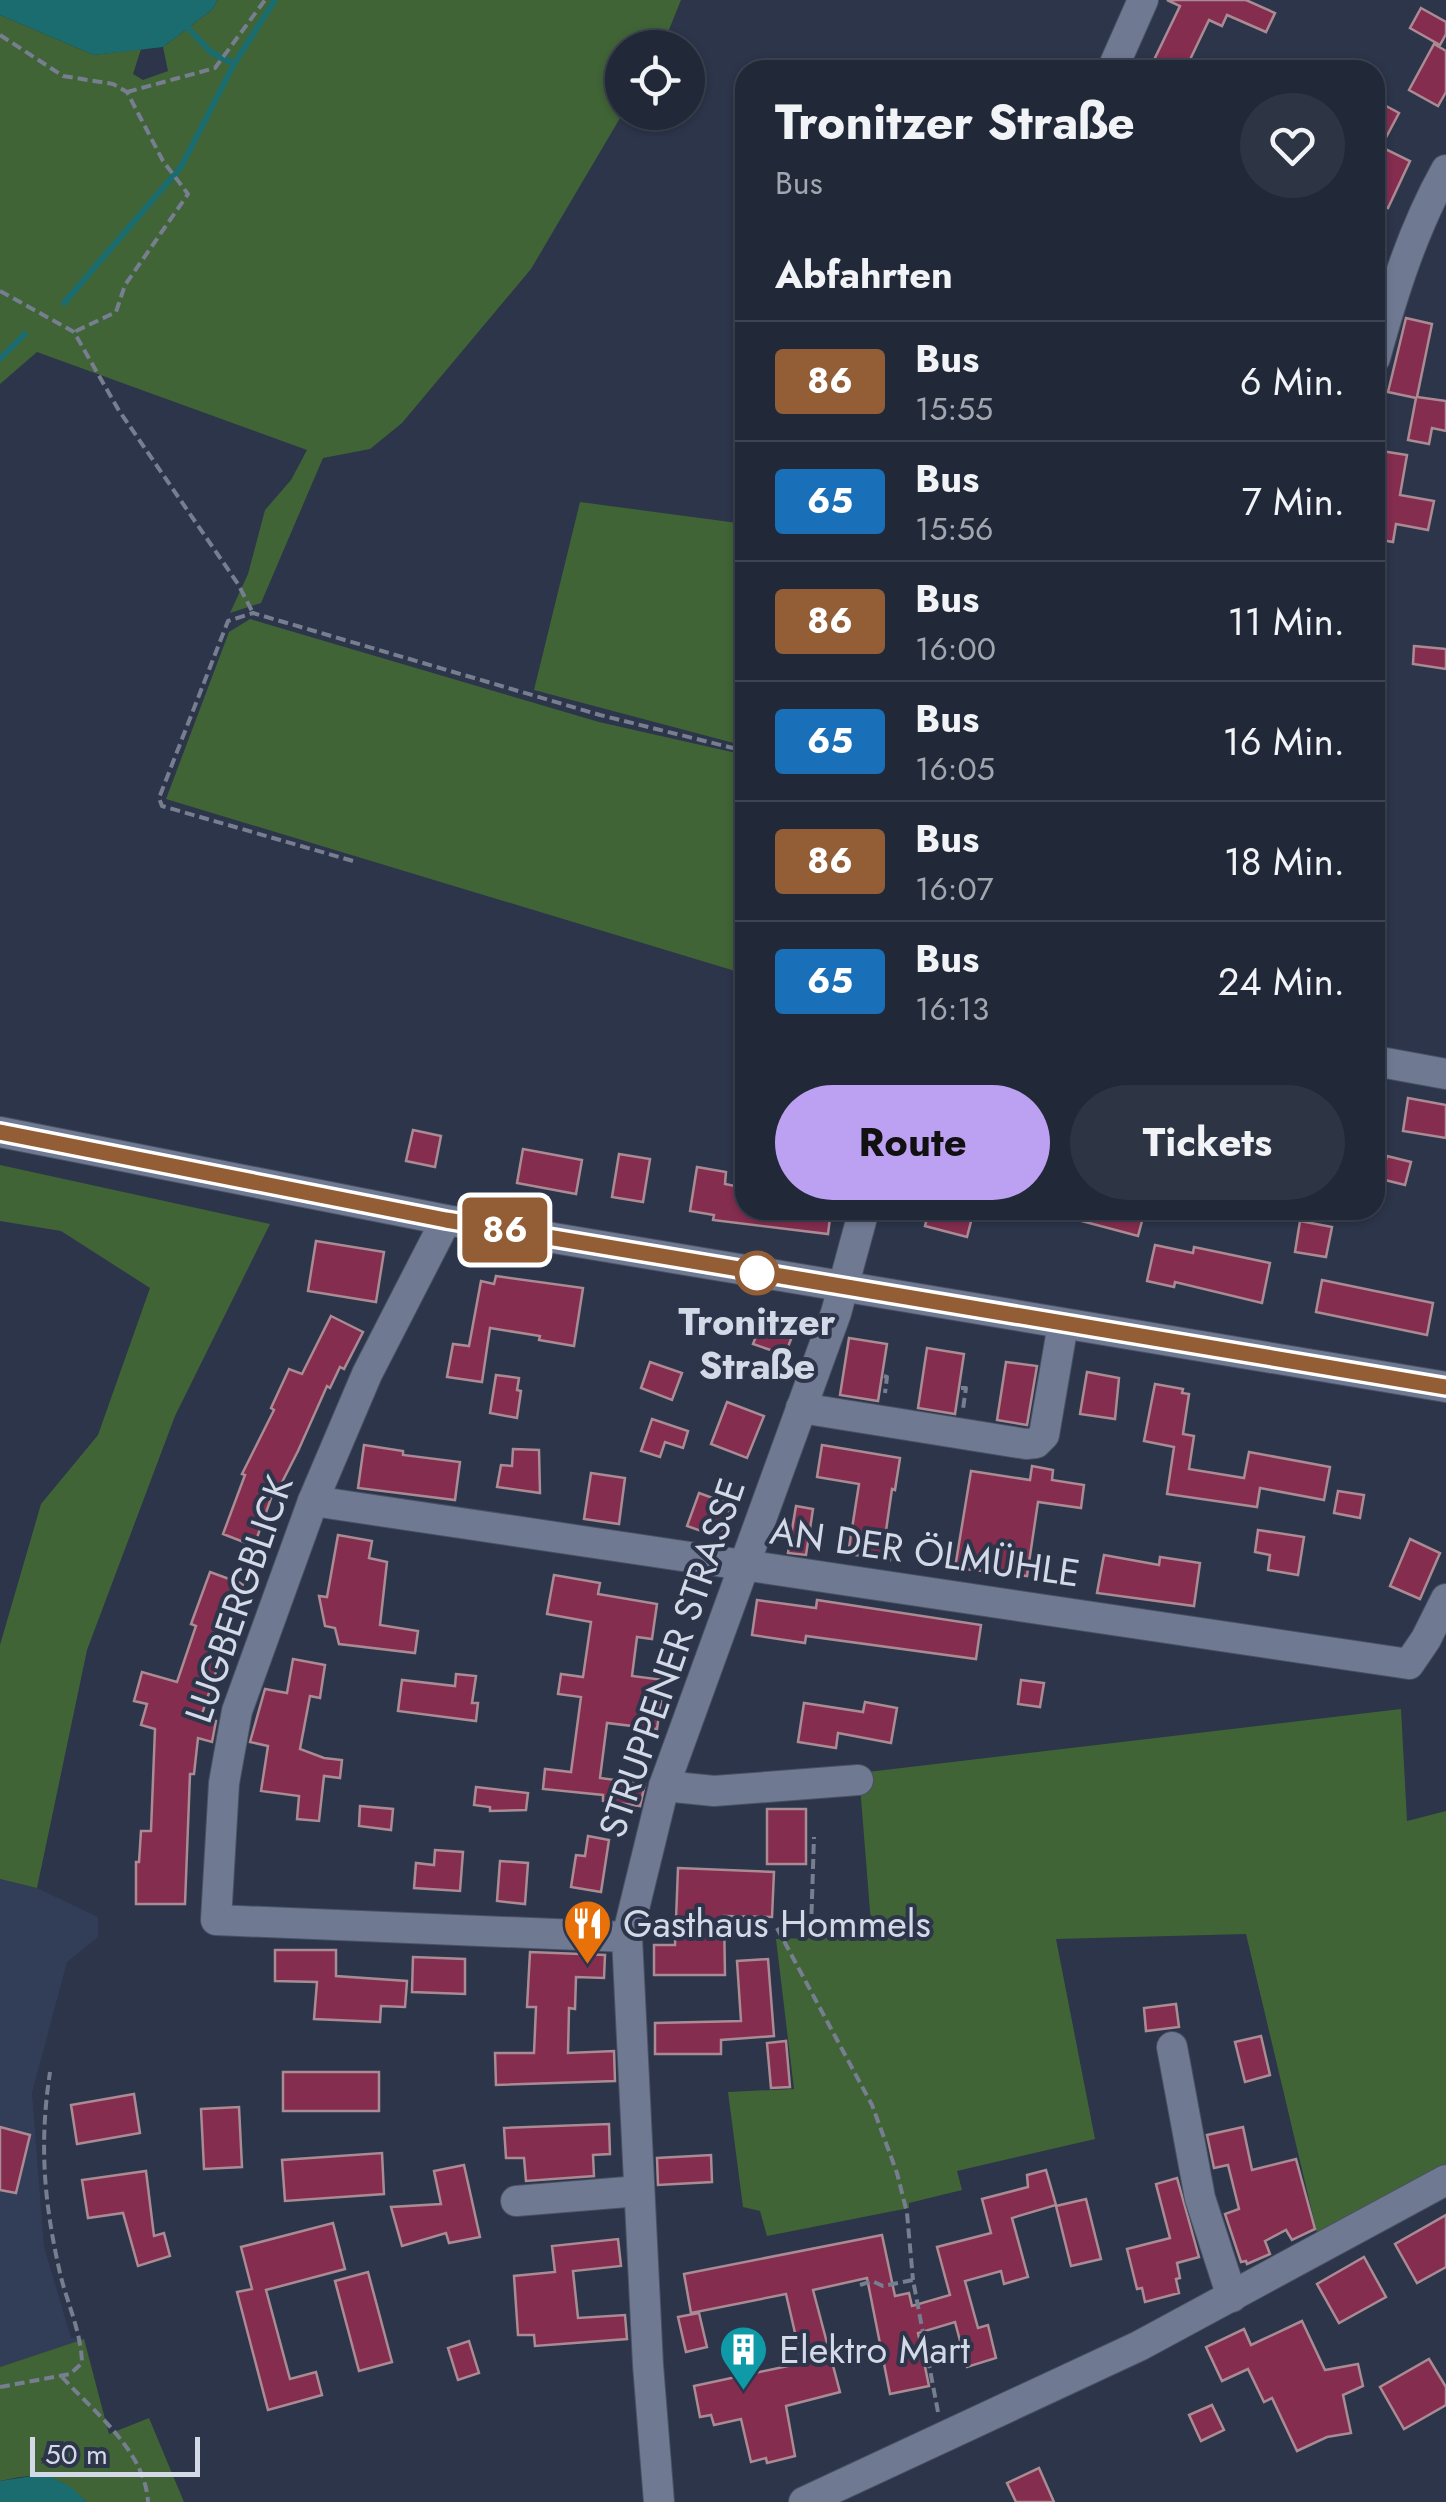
<!DOCTYPE html>
<html lang="de">
<meta charset="utf-8">
<style>
body{margin:0;font-family:Jost,sans-serif;background:#2d3443;color:#f1f3f6;height:100vh;display:flex;flex-direction:column;font-size:38px;white-space:nowrap}
*{box-sizing:border-box;margin:0}
p{font-size:32px;color:#a2a6ae}
.icon{flex:none;width:55px;height:55px;fill:none;stroke:currentColor;stroke-width:2;stroke-linecap:round;stroke-linejoin:round}
.map{position:relative;flex:1;overflow:hidden}
.drawer{position:absolute;left:735px;top:60px;width:650px;height:1160px;display:flex;flex-direction:column;background:#212838;border-radius:30px;box-shadow:0 2px 8px #0004,0 0 0 2px #3e4453}
.drawer>*{flex:none}
.badge{padding:0 20px;border-radius:8px;font-size:35px;line-height:65px}
.tools{position:absolute;left:605px;top:30px;display:grid;gap:20px}
.tools a{display:grid;place-items:center;width:100px;height:100px;border-radius:50%;background:#212838;box-shadow:0 2px 8px #0004,0 0 0 2px #3e4453;font-size:50px}
.scale{position:absolute;left:30px;bottom:25px;width:170px;box-sizing:border-box;padding-left:10px;border:5px solid #d4d9e7;border-top:0;font-size:28px;line-height:35px;white-space:nowrap;color:#d4d9e7;-webkit-text-stroke:8px #2c354a;paint-order:stroke}
.map>.badge{position:absolute;translate:-50% -50%;box-shadow:0 0 0 5px #fff}
h2{padding:0 40px;font-size:38px;line-height:90px}
.round{display:grid;place-items:center;flex:none;width:105px;height:105px;border-radius:52px;background:#2d3443}
.overview{display:flex;align-items:center;justify-content:space-between;height:170px;padding:0 40px}
h1{font-size:48px;font-weight:700;line-height:75px}
.primary-button{display:flex;gap:20px;margin-top:auto;padding:20px 40px}
.primary-button a{flex:1;height:115px;border-radius:60px;background:#bca0f2;color:#111;font-size:40px;font-weight:700;line-height:115px;text-align:center}
.primary-button a+a{background:#2d3443;color:#f1f3f6}
ul{padding:0;list-style:none}
li{display:flex;align-items:center;gap:30px;height:120px;padding:0 40px;border-top:2px solid #3e4453}
li div{flex:1}
li b{display:block;font-size:38px}
li em{font-style:normal}
li .badge{min-width:110px;font-weight:700;text-align:center}
.map>svg:first-child{display:block}
</style>
<div class="map">
<svg width="1446" height="2502" viewBox="0 0 1446 2502">
<rect width="100%" height="100%" fill="#2c354a"/>
<path fill="#323d58" d="M 0,1879 L 37,1888 L 98,1917 L 98,1937 L 67,1962 L 32,2093 L 44,2247 L 71,2338 L 84,2339 L 0,2367 Z"/>
<g fill="#406436">
<path d="M 217,0 L 681,0 L 662,47 L 622,48 L 623,113 L 531,269 L 402,423 L 370,449 L 323,458 L 261,603 L 230,613 L 248,574 L 265,510 L 291,480 L 307,450 L 37,352 L 0,384 L 0,15 L 94,55 L 141,49 L 133,74 L 143,80 L 168,71 L 163,47 L 213,9 Z"/>
<path d="M 580,502 L 745,524 L 745,746 L 534,690 Z"/>
<path d="M 250,619 L 599,722 L 745,755 L 745,974 L 166,799 L 229,632 Z"/>
<path d="M 0,1165 L 270,1224 L 175,1416 L 87,1650 L 37,1888 L 0,1879 L 0,1645 L 41,1504 L 98,1435 L 150,1288 L 61,1231 L 0,1221 Z"/>
<path d="M 1401,1709 L 1407,1821 L 1446,1811 L 1446,2165 L 1318,2237 L 1246,1934 L 1056,1939 L 1095,2139 L 957,2171 L 962,2190 L 909,2203 L 909,2208 L 767,2236 L 760,2211 L 743,2207 L 728,2092 L 794,2089 L 776,1939 L 872,1936 L 859,1773 Z"/>
<path d="M 84,2339 L 109,2434 L 149,2418 L 184,2502 L 87,2502 C 56,2473 41,2472 0,2481 L 0,2367 Z"/>
</g>
<g fill="#1b6c6f">
<path d="M 0,0 L 217,0 L 213,9 L 163,47 L 94,55 L 0,15 Z"/>
<path d="M 46,2474 L 72,2488 L 87,2502 L 0,2502 L 0,2481 Z"/>
</g>
<g fill="none" stroke-linecap="round" stroke-linejoin="round">
<g stroke="#1b6c6f" stroke-width="6">
<path d="M 188,28 L 211,52 L 234,64"/>
<path d="M 64,303 L 181,167 L 234,64 L 275,0"/>
<path d="M 0,359 L 25,334"/>
</g>
</g>
<g fill="#842d4f" stroke="#aa8b93" stroke-width="2.5">
<path d="M 1167,0 L 1246,0 L 1275,13 L 1266,32 L 1227,15 L 1222,26 L 1209,20 L 1185,70 L 1176,70 L 1154,60 L 1180,6 Z"/>
<path d="M 1421,8 L 1446,22 L 1446,34 L 1440,45 L 1410,28 Z"/>
<path d="M 1434,44 L 1446,51 L 1446,92 L 1438,106 L 1409,90 Z"/>
<path d="M 1375,100 L 1399,113 L 1381,147 L 1410,161 L 1388,208 L 1375,202 Z"/>
<path d="M 1406,318 L 1432,324 L 1417,397 L 1446,401 L 1446,431 L 1432,428 L 1429,444 L 1408,440 L 1416,398 L 1388,392 Z"/>
<path d="M 1375,450 L 1407,455 L 1400,495 L 1434,501 L 1428,530 L 1396,524 L 1393,542 L 1375,539 Z"/>
<path d="M 1414,646 L 1446,649 L 1446,669 L 1413,664 Z"/>
<path d="M 1408,1098 L 1446,1105 L 1446,1138 L 1403,1131 Z"/>
<path d="M 413,1130 L 441,1136 L 435,1167 L 406,1161 Z"/>
<path d="M 523,1149 L 582,1160 L 576,1194 L 517,1183 Z"/>
<path d="M 619,1154 L 650,1159 L 643,1202 L 612,1197 Z"/>
<path d="M 1387,1156 L 1411,1162 L 1405,1185 L 1381,1179 Z"/>
<path d="M 697,1167 L 726,1172 L 725,1184 L 745,1188 L 745,1210 L 831,1210 L 828,1234 L 713,1220 L 714,1215 L 690,1211 Z"/>
<path d="M 929,1210 L 974,1210 L 967,1237 L 925,1226 Z"/>
<path d="M 1064,1210 L 1145,1210 L 1138,1236 L 1063,1216 Z"/>
<path d="M 1300,1221 L 1332,1227 L 1326,1257 L 1295,1252 Z"/>
<path d="M 316,1241 L 384,1252 L 376,1302 L 308,1291 Z"/>
<path d="M 1155,1245 L 1193,1253 L 1194,1247 L 1270,1263 L 1262,1303 L 1175,1282 L 1174,1287 L 1147,1281 Z"/>
<path d="M 496,1276 L 583,1288 L 574,1346 L 539,1340 L 540,1336 L 490,1328 L 482,1382 L 447,1377 L 453,1344 L 469,1346 L 481,1281 L 494,1284 Z"/>
<path d="M 1322,1280 L 1433,1303 L 1427,1335 L 1316,1312 Z"/>
<path d="M 765,1314 L 796,1326 L 785,1355 L 753,1344 Z"/>
<path d="M 331,1316 L 363,1332 L 344,1369 L 340,1367 L 330,1388 L 327,1386 L 298,1451 L 277,1492 L 274,1490 L 254,1546 L 223,1534 L 245,1475 L 242,1474 L 274,1410 L 271,1408 L 289,1369 L 302,1374 Z"/>
<path d="M 849,1338 L 887,1344 L 878,1401 L 840,1395 Z"/>
<path d="M 927,1348 L 964,1354 L 955,1414 L 918,1408 Z"/>
<path d="M 650,1362 L 682,1373 L 672,1400 L 641,1388 Z"/>
<path d="M 1006,1362 L 1037,1366 L 1027,1425 L 997,1420 Z"/>
<path d="M 1087,1372 L 1119,1378 L 1115,1419 L 1080,1414 Z"/>
<path d="M 496,1375 L 519,1378 L 517,1390 L 521,1391 L 517,1418 L 490,1413 Z"/>
<path d="M 1155,1384 L 1183,1389 L 1182,1393 L 1189,1394 L 1183,1434 L 1194,1436 L 1189,1469 L 1244,1478 L 1249,1452 L 1330,1467 L 1324,1500 L 1260,1488 L 1257,1507 L 1167,1494 L 1174,1447 L 1144,1441 Z"/>
<path d="M 727,1402 L 764,1416 L 747,1458 L 711,1444 Z"/>
<path d="M 652,1419 L 688,1431 L 683,1448 L 665,1442 L 660,1457 L 641,1451 Z"/>
<path d="M 364,1445 L 403,1451 L 403,1455 L 460,1462 L 455,1500 L 358,1488 Z"/>
<path d="M 822,1445 L 900,1458 L 895,1490 L 892,1489 L 886,1531 L 895,1532 L 890,1560 L 848,1554 L 859,1484 L 817,1477 Z"/>
<path d="M 513,1449 L 539,1450 L 540,1493 L 497,1487 L 501,1465 L 512,1466 Z"/>
<path d="M 1032,1466 L 1053,1470 L 1052,1480 L 1084,1485 L 1081,1508 L 1038,1502 L 1027,1576 L 955,1568 L 971,1471 L 1030,1480 Z"/>
<path d="M 591,1473 L 625,1478 L 619,1524 L 584,1519 Z"/>
<path d="M 1338,1491 L 1364,1495 L 1360,1518 L 1334,1513 Z"/>
<path d="M 699,1493 L 732,1505 L 721,1538 L 687,1526 Z"/>
<path d="M 796,1506 L 813,1509 L 806,1555 L 788,1553 Z"/>
<path d="M 1258,1530 L 1304,1537 L 1298,1575 L 1268,1570 L 1270,1555 L 1255,1552 Z"/>
<path d="M 338,1535 L 372,1541 L 369,1558 L 387,1562 L 380,1625 L 418,1631 L 415,1653 L 339,1644 L 335,1628 L 325,1626 L 319,1596 L 327,1597 Z"/>
<path d="M 1410,1539 L 1440,1553 L 1420,1599 L 1390,1586 Z"/>
<path d="M 1104,1555 L 1159,1565 L 1160,1557 L 1200,1563 L 1194,1606 L 1097,1593 Z"/>
<path d="M 210,1572 L 243,1584 L 217,1656 L 221,1657 L 201,1717 L 216,1721 L 212,1742 L 198,1738 L 194,1774 L 190,1774 L 185,1904 L 136,1904 L 136,1862 L 139,1862 L 141,1831 L 151,1831 L 155,1729 L 141,1725 L 147,1704 L 134,1701 L 142,1672 L 177,1682 L 196,1626 L 191,1624 Z"/>
<path d="M 554,1575 L 600,1583 L 598,1594 L 657,1604 L 652,1639 L 637,1637 L 632,1676 L 664,1680 L 657,1729 L 607,1723 L 600,1778 L 645,1784 L 640,1806 L 603,1801 L 603,1795 L 543,1789 L 545,1769 L 571,1772 L 581,1697 L 558,1694 L 561,1674 L 583,1677 L 591,1622 L 547,1614 Z"/>
<path d="M 757,1600 L 816,1608 L 817,1600 L 981,1625 L 976,1659 L 806,1636 L 805,1643 L 752,1635 Z"/>
<path d="M 293,1659 L 325,1665 L 320,1698 L 310,1696 L 300,1749 L 324,1758 L 342,1760 L 340,1778 L 324,1776 L 319,1821 L 297,1819 L 299,1796 L 261,1791 L 268,1746 L 250,1742 L 265,1689 L 287,1693 Z"/>
<path d="M 456,1674 L 476,1676 L 472,1703 L 478,1703 L 476,1721 L 398,1711 L 402,1680 L 455,1686 Z"/>
<path d="M 1021,1680 L 1044,1683 L 1040,1707 L 1018,1704 Z"/>
<path d="M 865,1702 L 897,1708 L 891,1743 L 838,1733 L 836,1748 L 798,1742 L 804,1703 L 863,1712 Z"/>
<path d="M 476,1787 L 528,1793 L 526,1810 L 490,1811 L 490,1807 L 474,1805 Z"/>
<path d="M 360,1806 L 393,1809 L 391,1830 L 359,1826 Z"/>
<rect x="767" y="1809" width="39" height="55"/>
<path d="M 588,1836 L 609,1840 L 601,1892 L 571,1887 L 576,1855 L 585,1856 Z"/>
<path d="M 435,1850 L 463,1852 L 460,1891 L 414,1888 L 416,1863 L 434,1865 Z"/>
<path d="M 500,1861 L 528,1863 L 525,1904 L 497,1901 Z"/>
<path d="M 678,1868 L 774,1872 L 772,1917 L 724,1916 L 725,1975 L 654,1975 L 654,1945 L 675,1945 Z"/>
<path d="M 275,1950 L 336,1950 L 336,1976 L 407,1981 L 405,2007 L 381,2006 L 380,2022 L 314,2019 L 317,1982 L 275,1981 Z"/>
<path d="M 530,1952 L 605,1955 L 604,1978 L 576,1977 L 575,2009 L 569,2008 L 568,2053 L 614,2051 L 615,2081 L 496,2085 L 495,2053 L 534,2053 L 536,2007 L 527,2007 Z"/>
<path d="M 413,1957 L 465,1959 L 465,1994 L 412,1992 Z"/>
<path d="M 768,1959 L 774,2036 L 721,2040 L 721,2054 L 655,2054 L 655,2023 L 741,2021 L 737,1961 Z"/>
<path d="M 1176,2004 L 1179,2027 L 1146,2031 L 1144,2008 Z"/>
<path d="M 1261,2036 L 1270,2075 L 1245,2082 L 1235,2042 Z"/>
<path d="M 786,2041 L 790,2087 L 771,2088 L 767,2043 Z"/>
<rect x="283" y="2072" width="96" height="39"/>
<path d="M 134,2094 L 140,2133 L 77,2144 L 71,2105 Z"/>
<path d="M 239,2107 L 242,2167 L 204,2169 L 201,2109 Z"/>
<path d="M 609,2124 L 610,2154 L 593,2155 L 594,2176 L 526,2181 L 524,2158 L 506,2158 L 504,2128 Z"/>
<path d="M 0,2127 L 30,2135 L 16,2193 L 0,2190 Z"/>
<path d="M 1243,2127 L 1252,2170 L 1296,2159 L 1315,2229 L 1292,2240 L 1286,2230 L 1265,2241 L 1270,2254 L 1247,2264 L 1246,2261 L 1241,2262 L 1225,2214 L 1239,2209 L 1228,2165 L 1214,2168 L 1207,2135 Z"/>
<path d="M 382,2153 L 384,2194 L 285,2201 L 282,2160 Z"/>
<path d="M 711,2155 L 712,2182 L 658,2185 L 657,2158 Z"/>
<path d="M 464,2165 L 480,2237 L 449,2243 L 446,2233 L 402,2246 L 391,2207 L 441,2204 L 434,2171 Z"/>
<path d="M 1046,2170 L 1056,2205 L 1012,2218 L 1028,2277 L 1004,2284 L 1001,2271 L 965,2281 L 978,2328 L 988,2325 L 996,2358 L 967,2367 L 955,2322 L 918,2333 L 929,2386 L 890,2394 L 867,2278 L 813,2290 L 840,2392 L 786,2406 L 795,2456 L 767,2463 L 766,2458 L 751,2462 L 741,2419 L 714,2425 L 711,2415 L 700,2417 L 694,2386 L 802,2363 L 786,2294 L 691,2313 L 684,2274 L 882,2235 L 895,2296 L 909,2293 L 912,2306 L 950,2295 L 937,2247 L 991,2233 L 982,2199 L 1028,2187 L 1027,2175 Z"/>
<path d="M 146,2171 L 154,2236 L 164,2233 L 170,2256 L 138,2266 L 123,2213 L 88,2218 L 82,2180 Z"/>
<path d="M 1177,2178 L 1199,2257 L 1177,2263 L 1180,2278 L 1176,2279 L 1179,2293 L 1145,2302 L 1142,2288 L 1137,2289 L 1127,2249 L 1170,2238 L 1156,2184 Z"/>
<path d="M 1086,2199 L 1101,2259 L 1071,2266 L 1056,2206 Z"/>
<path d="M 1446,2215 L 1446,2267 L 1417,2283 L 1395,2244 Z"/>
<path d="M 333,2223 L 345,2269 L 266,2290 L 290,2379 L 316,2372 L 322,2395 L 268,2410 L 237,2292 L 252,2289 L 241,2247 Z"/>
<path d="M 618,2239 L 621,2266 L 573,2271 L 578,2318 L 625,2315 L 627,2339 L 535,2346 L 534,2335 L 518,2335 L 514,2276 L 555,2272 L 552,2246 Z"/>
<path d="M 1364,2257 L 1386,2297 L 1339,2323 L 1317,2284 Z"/>
<path d="M 368,2272 L 392,2362 L 359,2371 L 335,2281 Z"/>
<path d="M 699,2313 L 707,2347 L 686,2352 L 678,2317 Z"/>
<path d="M 1302,2321 L 1325,2370 L 1358,2364 L 1363,2386 L 1343,2395 L 1351,2433 L 1327,2437 L 1297,2451 L 1272,2398 L 1264,2402 L 1248,2369 L 1222,2381 L 1206,2347 L 1244,2329 L 1251,2345 Z"/>
<path d="M 469,2341 L 479,2373 L 458,2380 L 448,2348 Z"/>
<path d="M 1429,2359 L 1446,2387 L 1446,2405 L 1404,2429 L 1380,2387 Z"/>
<path d="M 1212,2405 L 1224,2430 L 1201,2441 L 1189,2415 Z"/>
<path d="M 1039,2468 L 1054,2502 L 1016,2502 L 1007,2483 Z"/>
</g>
<g fill="none" stroke-linecap="round" stroke-linejoin="round">
<defs>
<g id="minor">
<path d="M 1112,70 L 1143,0"/>
<path d="M 1375,358 C 1393,293 1413,229 1446,170"/>
<path d="M 1375,1061 L 1446,1074"/>
<path d="M 0,1132 L 446,1220 L 1446,1387"/>
<path d="M 446,1220 L 367,1374 L 313,1501 L 237,1711 L 224,1783 L 216,1920 L 627,1937"/>
<path d="M 801,1408 L 1026,1444 L 1036,1443 L 1044,1435 L 1063,1324"/>
<path d="M 313,1501 L 1409,1664 L 1426,1639 L 1446,1599"/>
<path d="M 664,1786 L 714,1791 L 858,1780"/>
<path d="M 1172,2047 L 1200,2198 L 1232,2297"/>
<path d="M 516,2201 L 639,2191"/>
<path d="M 659,2502 L 648,2365 L 627,1937 L 664,1786 L 836,1313 L 864,1210"/>
<path d="M 804,2502 L 1139,2346 L 1446,2180"/>
</g>
</defs>
<use href="#minor" stroke="#4a5163" stroke-width="32"/>
<g stroke="#767e90" stroke-width="4" stroke-dasharray="10 5" stroke-linecap="butt">
<path d="M 0,35 L 63,76 L 113,84 L 127,92 L 163,161 L 188,194 L 125,285 L 116,312 L 74,332"/>
<path d="M 127,92 L 215,68 L 265,0"/>
<path d="M 0,291 L 74,332 L 118,409 L 238,584 L 253,613"/>
<path d="M 353,861 L 162,806 L 159,798 L 228,621 L 253,613 L 600,715 L 745,751"/>
<path d="M 884,1376 L 887,1377 L 885,1393"/>
<path d="M 961,1388 L 966,1388 L 963,1409"/>
<path d="M 777,1928 L 872,2105 L 897,2173 L 907,2213 L 913,2280"/>
<path d="M 811,1929 L 814,1837"/>
<path d="M 860,2285 L 872,2281 L 883,2286 L 913,2280 L 938,2412"/>
<path d="M 62,2377 C 95,2413 145,2451 148,2502"/>
<path d="M 0,2387 L 70,2374 L 82,2363 C 81,2331 67,2303 60,2273 C 44,2203 39,2144 50,2072"/>
</g>
<use href="#minor" stroke="#6f7992" stroke-width="30"/>
</g>
<g fill="none" stroke-linecap="round" stroke-linejoin="round">
<defs>
<path id="line" d="M 0,1132 L 446,1220 L 1446,1387"/>
</defs>
<use href="#line" stroke="#fff" stroke-width="22"/>
<use href="#line" stroke="#935e36" stroke-width="15"/>
</g>
<defs>
<symbol id="restaurant-pin" viewBox="-11 -11 22 30"><path d="M0 17L-7.5 6A9.5 9.5 0 1 1 7.5 6Z" fill="#e8710a" stroke="#2c354a"/><path d="M-5-6h1v4h1v-4h1v4h1v-4h1v5L-1.5 .5V6h-2V.5L-5-1ZM5-6V6H3V1.5H1.5Q1.5-4 5-6Z" fill="#fff"/></symbol>
<symbol id="building-pin" viewBox="-11 -11 22 30"><path d="M0 17L-7.5 6A9.5 9.5 0 1 1 7.5 6Z" fill="#0f9aa8" stroke="#2c354a"/><path d="M-4-6H4V6H1V3H-1V6H-4ZM-2.5-4.3h1.7v1.8h-1.7ZM.8-4.3h1.7v1.8H.8ZM-2.5-1h1.7V.8h-1.7ZM.8-1h1.7V.8H.8Z" fill="#fff"/></symbol>
</defs>
<g fill-rule="evenodd">
<use href="#restaurant-pin" x="560" y="1896" width="55" height="75"/>
<use href="#building-pin" x="716" y="2322" width="55" height="75"/>
</g>
<circle fill="#fff" stroke="#935e36" stroke-width="5" cx="757" cy="1273" r="20"/>
<g text-anchor="middle" stroke-width="8" stroke-linejoin="round" paint-order="stroke">
<g font-size="38" font-weight="bold" fill="#d4d9e7" stroke="#2c354a">
<text x="757" y="1335">Tronitzer<tspan x="757" dy="44">Straße</tspan></text>
</g>
<g font-size="38" fill="#d4d9e7" stroke="#2c354a">
<text transform="translate(925 1552) rotate(8)" y="13">AN DER ÖLMÜHLE</text>
<text transform="translate(239 1599) rotate(-71)" y="13">LUGBERGBLICK</text>
<text transform="translate(672 1658) rotate(-71)" y="13">STRUPPENER STRASSE</text>
</g>
<g font-size="38" fill="#d4d9e7" stroke="#2c354a" text-anchor="start">
<text x="623" y="1937">Gasthaus Hommels</text>
<text x="779" y="2363">Elektro Mart</text>
</g>
</g>
</svg>
<div class="tools">
<a><svg class="icon" aria-label="locate" viewBox="0 0 24 24"><circle cx="12" cy="12" r="6"/><path d="M12 2v4M12 18v4M2 12h4M18 12h4"/></svg></a>
</div>
<div class="scale">50 m</div>
<b class="badge" style="left:505px;top:1230px;background:#935e36;color:#fff">86</b>
<section class="drawer">
<div class="overview"><div><h1>Tronitzer Straße</h1><p>Bus</p></div><a class="round"><svg class="icon" aria-label="heart" viewBox="0 0 24 24"><path d="M12 20l-8-8c-3-5 5-10 8-4 3-6 11-1 8 4z"/></svg></a></div>
<h2>Abfahrten</h2>
<ul>
<li><span class="badge" style="background:#935e36;color:#fff">86</span><div><b>Bus</b><p>15:55</p></div><em>6 Min.</em></li>
<li><span class="badge" style="background:#1a70b8;color:#fff">65</span><div><b>Bus</b><p>15:56</p></div><em>7 Min.</em></li>
<li><span class="badge" style="background:#935e36;color:#fff">86</span><div><b>Bus</b><p>16:00</p></div><em>11 Min.</em></li>
<li><span class="badge" style="background:#1a70b8;color:#fff">65</span><div><b>Bus</b><p>16:05</p></div><em>16 Min.</em></li>
<li><span class="badge" style="background:#935e36;color:#fff">86</span><div><b>Bus</b><p>16:07</p></div><em>18 Min.</em></li>
<li><span class="badge" style="background:#1a70b8;color:#fff">65</span><div><b>Bus</b><p>16:13</p></div><em>24 Min.</em></li>
</ul>
<div class="primary-button"><a>Route</a><a>Tickets</a></div>
</section>
</div>
